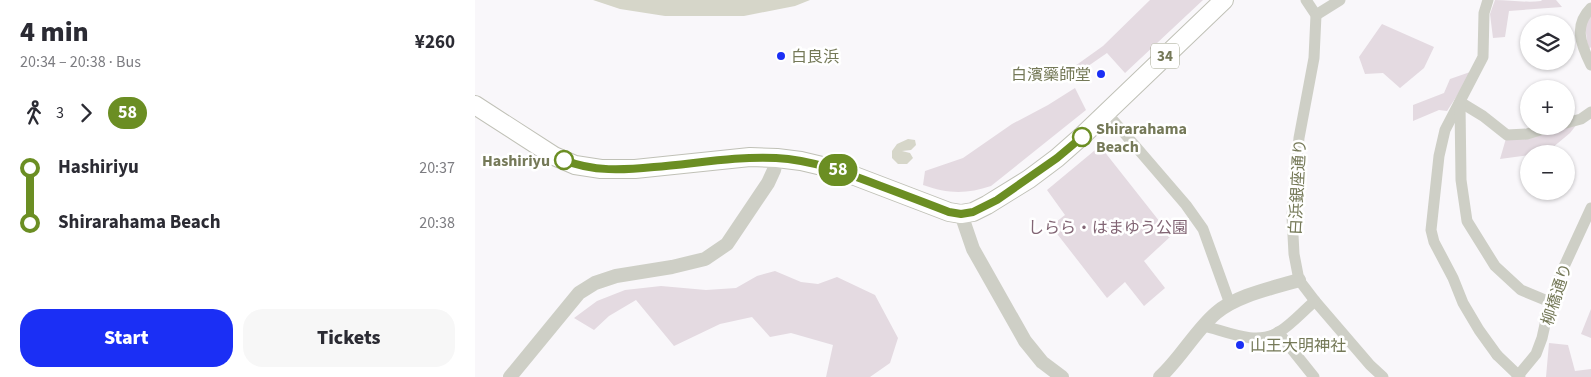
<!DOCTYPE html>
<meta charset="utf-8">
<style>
body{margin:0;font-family:"Source Sans 3","Noto Sans JP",sans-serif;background:#f7f7f7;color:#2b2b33;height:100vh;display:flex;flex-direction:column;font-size:19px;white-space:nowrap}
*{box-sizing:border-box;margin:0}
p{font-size:16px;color:#7c7c81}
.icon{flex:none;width:28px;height:28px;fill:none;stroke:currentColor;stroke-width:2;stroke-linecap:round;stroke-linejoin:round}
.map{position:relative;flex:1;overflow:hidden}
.panel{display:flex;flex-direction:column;background:#fff;width:475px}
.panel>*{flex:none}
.badge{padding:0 10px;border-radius:16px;font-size:18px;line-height:32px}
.controls{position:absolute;left:1045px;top:15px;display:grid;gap:10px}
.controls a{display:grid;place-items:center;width:55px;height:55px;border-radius:50%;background:#fff;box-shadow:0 1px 4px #0004;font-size:25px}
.map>.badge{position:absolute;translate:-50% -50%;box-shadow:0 0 0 2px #fff}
.legs{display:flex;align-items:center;gap:8px;height:55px;padding:0 20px;font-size:16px}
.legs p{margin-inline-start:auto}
.head{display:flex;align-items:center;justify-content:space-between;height:85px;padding:0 20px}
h1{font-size:28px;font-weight:800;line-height:38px}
.action{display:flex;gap:10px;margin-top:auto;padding:10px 20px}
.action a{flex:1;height:58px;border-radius:20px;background:#1b2ff5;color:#fff;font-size:20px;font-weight:800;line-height:58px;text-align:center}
.action a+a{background:#f7f7f7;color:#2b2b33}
ul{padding:0 20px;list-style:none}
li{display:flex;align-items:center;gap:18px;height:55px;font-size:19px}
li i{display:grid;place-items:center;width:8px;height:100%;margin:0 6px;background:currentColor}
li i::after{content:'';width:12px;height:12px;margin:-6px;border:4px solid;border-radius:50%;background:#fff}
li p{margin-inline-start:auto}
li:first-child i{background:linear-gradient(#0000 50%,currentColor 0)}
li:last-child i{background:linear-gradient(currentColor 50%,#0000 0)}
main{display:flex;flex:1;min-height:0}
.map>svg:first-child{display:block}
</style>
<main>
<section class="panel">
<div class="head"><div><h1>4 min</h1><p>20:34 – 20:38 · Bus</p></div><b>¥260</b></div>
<div class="legs"><svg class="icon" aria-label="walk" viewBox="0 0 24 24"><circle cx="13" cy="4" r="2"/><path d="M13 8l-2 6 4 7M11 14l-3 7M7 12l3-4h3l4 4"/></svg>3<svg class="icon" aria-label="forward" viewBox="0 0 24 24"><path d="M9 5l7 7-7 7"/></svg><b class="badge" style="background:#6b8e23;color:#fff">58</b></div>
<ul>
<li><i style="color:#6b8e23"></i><b>Hashiriyu</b><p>20:37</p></li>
<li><i style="color:#6b8e23"></i><b>Shirarahama Beach</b><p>20:38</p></li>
</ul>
<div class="action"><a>Start</a><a>Tickets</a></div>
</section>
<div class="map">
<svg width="1116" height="377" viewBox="0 0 1116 377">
<rect width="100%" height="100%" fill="#f9f7fa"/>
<g fill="#e4dae1">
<path d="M 675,0 L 728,0 L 650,73 L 632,53 L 603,73 L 600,66 L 628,46 Z"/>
<path d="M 1020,0 C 1036,0 1051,3 1066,1 L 1067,0 L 1081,0 L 1087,7 L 1034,11 L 1030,37 L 1018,38 L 1015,14 Z"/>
<path d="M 1116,8 L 1116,47 L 1113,50 L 1109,16 Z"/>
<path d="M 907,24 L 959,47 L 949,68 L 925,88 L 908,73 L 890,74 L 884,57 Z"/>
<path d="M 998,71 L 972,111 L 964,110 L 938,121 L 938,105 L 969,93 L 975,79 Z"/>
<path d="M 600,88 L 611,110 L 516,186 C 492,194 473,194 448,185 L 450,171 L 488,158 L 537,124 L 573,105 Z"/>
<path d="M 1106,119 L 1095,133 L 1071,153 L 1054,154 L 1054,155 L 1025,159 L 1032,135 L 1078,126 L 1091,126 Z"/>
<path d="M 625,146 L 696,236 L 669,261 L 690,288 L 669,306 L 650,282 L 632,298 L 576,226 L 590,215 L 572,190 Z"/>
<path d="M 300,271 L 326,282 L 343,284 L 362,277 L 400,295 L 423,338 L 415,363 L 395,377 L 351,377 L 358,345 L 316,333 L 295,337 L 277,317 L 245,324 L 199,346 L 161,300 L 134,316 L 119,330 L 99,318 L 122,301 L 150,290 L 186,286 L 231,290 L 261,288 L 282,276 Z"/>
<path d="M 1116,309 L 1116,338 L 1106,334 Z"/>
<path d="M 1074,343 L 1093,345 L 1100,371 L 1116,369 L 1116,377 L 1071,377 Z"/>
</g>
<g fill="#d6d6c9">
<path d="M 118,0 L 335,0 L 320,6 L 269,16 L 190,16 L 145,9 Z"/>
<path d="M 433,139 L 440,140 L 441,145 L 436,150 L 427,151 L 435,153 L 438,158 L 432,164 L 423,164 L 417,158 L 417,151 L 422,144 Z"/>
</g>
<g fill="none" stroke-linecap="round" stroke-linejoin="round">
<defs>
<path id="primary" d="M 0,105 L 79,156 L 100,165 L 126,169 L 160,169 L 275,157 L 302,158 L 326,161 L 364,170 L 474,212 L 486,214 L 498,212 L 512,205 L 554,179 L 582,158 L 607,136 L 749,0"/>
</defs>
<use href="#primary" stroke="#c0c1b7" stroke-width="20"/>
<g stroke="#cecfc6" stroke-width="11">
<path d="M 831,0 L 841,15 L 839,58 L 824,138 L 817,216 L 819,254 L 824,280 L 840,301 L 895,365 L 908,377"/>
<path d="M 1013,0 L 1009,13 L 1008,57 L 970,130 L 964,156 L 956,230 L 959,242 L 978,278 L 988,303 L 1004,330 L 1022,355"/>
<path d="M 1116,8 C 1098,26 1106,45 1116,65"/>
<path d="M 841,15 L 865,0"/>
<path d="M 985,102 L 1008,116 L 1032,135 L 1052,134 L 1078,126"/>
<path d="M 985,104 L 986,180 L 992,221 L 1020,266 L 1046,290 L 1075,302"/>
<path d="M 631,112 L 711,205 L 728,229 L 755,304"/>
<path d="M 1091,123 L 1106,119 L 1116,112"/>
<path d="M 729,326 C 753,332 781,346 804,332 C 817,324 828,311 840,301"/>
<path d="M 803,332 L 839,377"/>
<path d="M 1042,377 L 1061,354 L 1067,338 L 1075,302 L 1087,271 L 1116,208"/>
</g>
<g stroke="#cecfc6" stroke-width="14">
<path d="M 486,214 L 498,249 L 550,341 L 567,362 L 587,377"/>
<path d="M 35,377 L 104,293 L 120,283 L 141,276 L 197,267 L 230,259 L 252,244 L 293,183 L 299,170 L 302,158"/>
<path d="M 685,377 C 706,358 720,331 741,313 C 762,295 798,288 824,280"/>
</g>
<use href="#primary" stroke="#fff" stroke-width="18"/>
<path stroke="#cecfc6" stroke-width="11" d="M 1022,355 L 1045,377"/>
</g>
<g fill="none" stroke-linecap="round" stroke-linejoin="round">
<defs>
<path id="line-1" d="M 89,160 C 118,172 149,170 179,167 C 219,164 260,156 301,158 C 337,160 369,172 403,185 C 427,194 451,203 474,212 L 486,214 L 498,212 L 522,200 L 582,158 L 607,137"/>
</defs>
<use href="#line-1" stroke="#fff" stroke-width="11"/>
<use href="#line-1" stroke="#6b8e23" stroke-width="8"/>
</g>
<g fill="#1b2ff5" stroke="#fff" stroke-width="2">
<circle cx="306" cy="56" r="5"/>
<circle cx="626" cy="74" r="5"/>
<circle cx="765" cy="345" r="5"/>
</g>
<g fill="#fff" stroke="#6b8e23" stroke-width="2.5">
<circle cx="607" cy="137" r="9"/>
<circle cx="89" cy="160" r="9"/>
</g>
<g text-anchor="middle" stroke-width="5" stroke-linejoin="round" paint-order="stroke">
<rect fill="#fff" stroke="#9ea18a" stroke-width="1" x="676" y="43.5" width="28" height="25" rx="4"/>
<g font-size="15" font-weight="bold" fill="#757958">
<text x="690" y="61">34</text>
</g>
<g font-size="16" fill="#757958" stroke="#fff" text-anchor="start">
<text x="316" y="62">白良浜</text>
<text x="616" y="80" text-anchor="end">白濱藥師堂</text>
<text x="775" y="351">山王大明神社</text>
</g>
<g font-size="16" font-weight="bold" fill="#757958" stroke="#fff" text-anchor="start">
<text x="621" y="134">Shirarahama<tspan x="621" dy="18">Beach</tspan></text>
<text x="75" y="166" text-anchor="end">Hashiriyu</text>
</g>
<g font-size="16" fill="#757958" stroke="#fff">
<text transform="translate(822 187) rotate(-87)" y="6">白浜銀座通り</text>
<text transform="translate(1081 294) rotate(-72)" y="6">柳橋通り</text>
</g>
<g font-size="16" fill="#826574" stroke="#fff">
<text x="633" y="233">しらら・はまゆう公園</text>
</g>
</g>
</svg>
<div class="controls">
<a><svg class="icon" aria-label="layers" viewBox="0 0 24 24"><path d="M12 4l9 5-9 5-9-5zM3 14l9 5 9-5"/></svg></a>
<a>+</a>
<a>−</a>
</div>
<b class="badge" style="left:363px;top:170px;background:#6b8e23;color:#fff">58</b>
</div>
</main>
